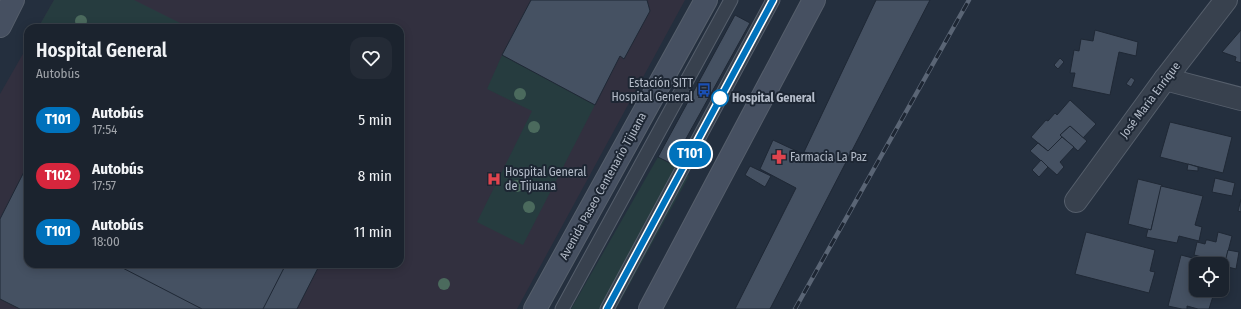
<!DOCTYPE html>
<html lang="es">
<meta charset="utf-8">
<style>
body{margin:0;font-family:"Fira Sans Condensed",sans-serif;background:#242b36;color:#f1f3f6;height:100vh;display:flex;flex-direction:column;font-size:15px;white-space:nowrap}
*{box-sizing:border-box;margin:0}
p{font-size:13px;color:#a0a4aa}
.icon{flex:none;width:22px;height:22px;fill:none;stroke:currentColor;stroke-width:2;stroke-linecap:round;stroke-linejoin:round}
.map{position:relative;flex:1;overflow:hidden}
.sheet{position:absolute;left:24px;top:24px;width:380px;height:244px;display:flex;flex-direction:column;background:#1b232e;border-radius:12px;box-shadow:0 2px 10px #0003,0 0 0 1px #39404a}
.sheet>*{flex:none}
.badge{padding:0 8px;border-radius:13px;font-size:14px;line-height:26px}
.tools{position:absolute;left:1189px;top:257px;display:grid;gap:8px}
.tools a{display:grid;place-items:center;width:40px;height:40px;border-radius:8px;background:#1b232e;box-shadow:0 2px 10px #0003,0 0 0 1px #39404a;font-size:20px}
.map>.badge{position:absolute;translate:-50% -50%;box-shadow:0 0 0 2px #fff}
.round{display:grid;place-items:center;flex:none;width:42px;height:42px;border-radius:12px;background:#242b36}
.summary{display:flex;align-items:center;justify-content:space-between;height:68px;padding:0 12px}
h1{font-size:19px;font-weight:600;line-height:30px}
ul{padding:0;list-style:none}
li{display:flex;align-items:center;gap:12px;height:56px;padding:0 12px}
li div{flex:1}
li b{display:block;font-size:15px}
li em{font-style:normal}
li .badge{min-width:44px;font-weight:700;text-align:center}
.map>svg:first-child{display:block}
</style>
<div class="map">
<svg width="1241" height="309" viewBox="0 0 1241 309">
<rect width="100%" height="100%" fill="#242f3e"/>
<path fill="#32303f" d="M 54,0 L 685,0 L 517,309 L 0,309 L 0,94 L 28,45 L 28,264 L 400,264 L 400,28 L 38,28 Z"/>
<g fill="#263c3f">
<path d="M 54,0 L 134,0 L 190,28 L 38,28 Z"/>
<path d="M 502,55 L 595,105 L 523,245 L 477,222 L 532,111 L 487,89 Z"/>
<path d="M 658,157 L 672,164 L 689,176 L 616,309 L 571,309 Z"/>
</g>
<g fill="#455162" stroke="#1f2835">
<path d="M 531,0 L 647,0 L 650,11 L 624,59 L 620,56 L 595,105 L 502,55 Z"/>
<path d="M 876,0 L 930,0 L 770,309 L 735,309 L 796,188 L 760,169 L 773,140 L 803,154 Z"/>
<path d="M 735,15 L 750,23 L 672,164 L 658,157 Z"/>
<path d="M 1095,30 L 1138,42 L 1136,56 L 1119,52 L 1110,95 L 1072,87 L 1075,73 L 1070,73 L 1074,50 L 1079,51 L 1081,39 L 1093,41 Z"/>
<path d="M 1241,30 L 1241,63 L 1235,61 L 1236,57 L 1222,52 Z"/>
<path d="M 1060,58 L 1064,62 L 1058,69 L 1054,65 Z"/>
<path d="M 1131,77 L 1135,80 L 1131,87 L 1126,84 Z"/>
<path d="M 1070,100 L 1096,124 L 1083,138 L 1070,126 L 1060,135 L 1062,137 L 1048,151 L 1031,137 L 1046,120 L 1048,121 L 1055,113 L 1057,115 Z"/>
<path d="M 1170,122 L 1232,137 L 1223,173 L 1160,157 Z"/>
<path d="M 1070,126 L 1087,141 L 1078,151 L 1060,135 Z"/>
<path d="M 1062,137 L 1074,147 L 1060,162 L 1064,167 L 1057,175 L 1030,151 L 1038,143 L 1048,151 Z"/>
<path d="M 1041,160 L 1048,167 L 1039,177 L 1032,170 Z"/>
<path d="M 28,164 L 28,264 L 320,264 L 297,309 L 20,309 L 0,299 L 0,219 Z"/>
<path d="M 1188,164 L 1198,167 L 1198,171 L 1187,170 Z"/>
<path d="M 750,166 L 771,176 L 765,187 L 745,175 Z"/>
<path d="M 1215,178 L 1235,183 L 1232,196 L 1212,192 Z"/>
<path d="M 1138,179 L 1162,185 L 1151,230 L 1128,224 Z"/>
<path d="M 1161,186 L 1203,196 L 1195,225 L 1202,227 L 1199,241 L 1179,236 L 1177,243 L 1146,237 L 1148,229 L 1151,230 Z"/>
<path d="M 1241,199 L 1241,212 L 1238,211 Z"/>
<path d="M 1086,232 L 1155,250 L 1150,271 L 1155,272 L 1149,293 L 1075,274 Z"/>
<path d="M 1218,232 L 1232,236 L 1225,263 L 1194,255 L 1197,242 L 1205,244 L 1206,240 L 1208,240 L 1216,242 Z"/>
<path d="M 1228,250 L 1239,252 L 1236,269 L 1224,266 Z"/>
<path d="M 1181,255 L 1216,264 L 1196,264 L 1196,290 L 1215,290 L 1209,309 L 1198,309 L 1187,306 L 1187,309 L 1182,309 L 1168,306 Z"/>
<path d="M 115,264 L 282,264 L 285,266 L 263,309 L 202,309 Z"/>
</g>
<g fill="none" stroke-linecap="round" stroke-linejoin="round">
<defs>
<g id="service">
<path d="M 562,309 L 731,0"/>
<path d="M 607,309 L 773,0"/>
</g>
<g id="minor">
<path d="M 1165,79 L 1241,99"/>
<path d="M 1076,201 L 1165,79 L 1226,0"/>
</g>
<g id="secondary">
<path d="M 0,26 L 13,0"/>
<path d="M 535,309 L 706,0"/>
<path d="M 650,309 L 814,0"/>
</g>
</defs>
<use href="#service" stroke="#565f6c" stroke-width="15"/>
<use href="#minor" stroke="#565f6c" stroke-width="24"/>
<use href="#secondary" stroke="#565f6c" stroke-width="24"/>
<use href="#service" stroke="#38414e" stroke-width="13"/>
<use href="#minor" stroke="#38414e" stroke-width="22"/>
<use href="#secondary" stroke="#465061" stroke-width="22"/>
<defs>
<path id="rail" d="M 795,309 L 969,0"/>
</defs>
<use href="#rail" stroke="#5a6575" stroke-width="4.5"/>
<use href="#rail" stroke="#1d2633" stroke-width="3" stroke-dasharray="9" stroke-linecap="butt"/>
</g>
<g fill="#4b6a5d">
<circle cx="81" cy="21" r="6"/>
<circle cx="520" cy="94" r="6"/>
<circle cx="534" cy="127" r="6"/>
<circle cx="517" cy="186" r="6"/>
<circle cx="529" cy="207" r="6"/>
<circle cx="444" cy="284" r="6"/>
</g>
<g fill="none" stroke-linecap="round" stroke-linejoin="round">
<defs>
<path id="line" d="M 607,309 L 773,0"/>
</defs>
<use href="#line" stroke="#fff" stroke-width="9"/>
<use href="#line" stroke="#0072bc" stroke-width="6"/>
</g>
<defs>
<symbol id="bus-bare" viewBox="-9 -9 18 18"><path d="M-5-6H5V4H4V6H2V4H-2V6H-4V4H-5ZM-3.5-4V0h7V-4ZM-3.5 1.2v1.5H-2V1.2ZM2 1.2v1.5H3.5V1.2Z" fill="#1a4fb4" stroke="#1d2633" stroke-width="2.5" paint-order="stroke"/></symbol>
<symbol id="pharmacy-bare" viewBox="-9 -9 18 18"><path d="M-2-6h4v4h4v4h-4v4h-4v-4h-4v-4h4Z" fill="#e0444e" stroke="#1d2633" stroke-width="2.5" paint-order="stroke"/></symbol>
<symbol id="hospital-bare" viewBox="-9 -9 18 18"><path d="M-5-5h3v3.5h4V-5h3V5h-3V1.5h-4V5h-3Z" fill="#e0444e" stroke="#1d2633" stroke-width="2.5" paint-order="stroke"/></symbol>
</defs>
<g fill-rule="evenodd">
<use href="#bus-bare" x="694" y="80" width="20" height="20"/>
<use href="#pharmacy-bare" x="769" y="147" width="20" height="20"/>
<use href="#hospital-bare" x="484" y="169" width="20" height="20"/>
</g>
<circle fill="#fff" stroke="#0072bc" stroke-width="2" cx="720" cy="98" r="8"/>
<g text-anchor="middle" stroke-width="4" stroke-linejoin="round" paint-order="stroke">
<g font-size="12" fill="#b4bcc9" stroke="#1d2633" text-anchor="start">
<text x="693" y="87" text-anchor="end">Estación SITT<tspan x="693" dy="14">Hospital General</tspan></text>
<text x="790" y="161">Farmacia La Paz</text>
<text x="505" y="176">Hospital General<tspan x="505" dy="14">de Tijuana</tspan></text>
</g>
<g font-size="12" font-weight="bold" fill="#b4bcc9" stroke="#1d2633" text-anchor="start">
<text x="732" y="102">Hospital General</text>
</g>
<g font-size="12" fill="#b4bcc9" stroke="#1d2633">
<text transform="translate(1150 100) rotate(-53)" y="4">José María Enrique</text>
<text transform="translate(603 186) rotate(-61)" y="4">Avenida Paseo Centenario Tijuana</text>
</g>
</g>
</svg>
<div class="tools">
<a><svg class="icon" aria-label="locate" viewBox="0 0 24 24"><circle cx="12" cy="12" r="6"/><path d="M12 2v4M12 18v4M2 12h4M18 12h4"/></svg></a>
</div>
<b class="badge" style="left:690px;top:154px;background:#0072bc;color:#fff">T101</b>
<section class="sheet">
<div class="summary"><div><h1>Hospital General</h1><p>Autobús</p></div><a class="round"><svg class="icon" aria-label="heart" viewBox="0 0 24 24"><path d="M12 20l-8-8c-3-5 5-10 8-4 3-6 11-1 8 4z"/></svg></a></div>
<ul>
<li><span class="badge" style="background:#0072bc;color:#fff">T101</span><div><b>Autobús</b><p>17:54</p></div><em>5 min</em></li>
<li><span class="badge" style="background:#d7263d;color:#fff">T102</span><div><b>Autobús</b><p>17:57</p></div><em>8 min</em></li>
<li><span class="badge" style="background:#0072bc;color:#fff">T101</span><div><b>Autobús</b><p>18:00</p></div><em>11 min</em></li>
</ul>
</section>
</div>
